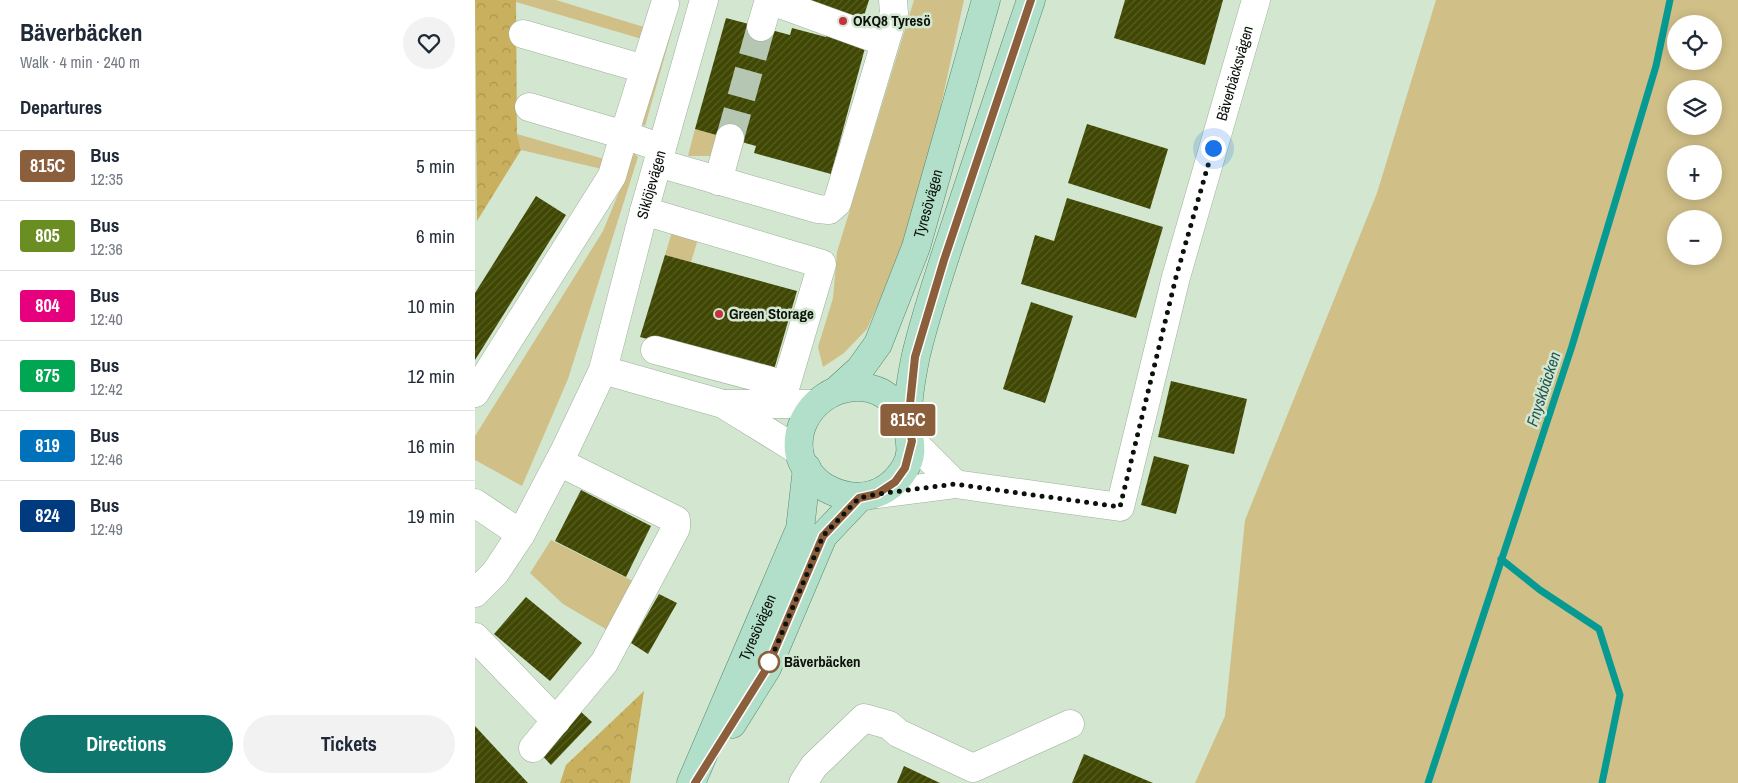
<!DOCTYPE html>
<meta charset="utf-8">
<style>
body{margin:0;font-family:"Archivo Narrow",sans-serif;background:#f2f2f3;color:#1f2937;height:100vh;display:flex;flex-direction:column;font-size:19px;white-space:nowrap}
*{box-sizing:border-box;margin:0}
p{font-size:16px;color:#747a83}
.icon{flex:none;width:28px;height:28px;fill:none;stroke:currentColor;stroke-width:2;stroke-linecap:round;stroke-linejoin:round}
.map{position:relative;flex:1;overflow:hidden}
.panel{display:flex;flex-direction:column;background:#fff;width:475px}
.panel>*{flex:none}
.badge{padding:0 10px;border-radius:4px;font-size:18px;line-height:32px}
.buttons{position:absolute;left:1192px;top:15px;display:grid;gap:10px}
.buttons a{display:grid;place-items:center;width:55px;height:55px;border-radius:50%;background:#fff;box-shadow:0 2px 12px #0003;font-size:25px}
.you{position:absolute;width:25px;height:25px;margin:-12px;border:4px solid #fff;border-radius:50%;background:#1a73e8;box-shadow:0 0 0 8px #1a73e833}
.map>.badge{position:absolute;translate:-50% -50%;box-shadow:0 0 0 2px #fff}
h2{padding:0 20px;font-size:19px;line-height:45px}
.round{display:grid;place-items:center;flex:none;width:52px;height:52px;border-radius:26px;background:#f2f2f3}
.summary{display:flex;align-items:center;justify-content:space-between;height:85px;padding:0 20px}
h1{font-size:24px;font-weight:700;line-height:38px}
.action{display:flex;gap:10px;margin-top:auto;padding:10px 20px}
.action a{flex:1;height:58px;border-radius:30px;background:#0f766e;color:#fff;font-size:20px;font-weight:700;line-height:58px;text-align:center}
.action a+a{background:#f2f2f3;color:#1f2937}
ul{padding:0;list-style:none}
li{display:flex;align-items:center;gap:15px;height:70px;padding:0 20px;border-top:1px solid #e0e1e3}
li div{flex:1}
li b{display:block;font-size:19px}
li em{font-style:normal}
li .badge{min-width:55px;font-weight:700;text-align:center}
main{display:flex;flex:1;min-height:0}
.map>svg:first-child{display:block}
</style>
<main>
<section class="panel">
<div class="summary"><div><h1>Bäverbäcken</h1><p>Walk · 4 min · 240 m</p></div><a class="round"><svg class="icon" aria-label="heart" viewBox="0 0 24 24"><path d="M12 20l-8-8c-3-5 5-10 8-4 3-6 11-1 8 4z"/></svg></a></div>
<h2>Departures</h2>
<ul>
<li><span class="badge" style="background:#8b5e3c;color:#fff">815C</span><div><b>Bus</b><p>12:35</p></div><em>5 min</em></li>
<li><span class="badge" style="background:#6b8e23;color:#fff">805</span><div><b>Bus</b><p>12:36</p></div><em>6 min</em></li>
<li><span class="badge" style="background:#e6007e;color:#fff">804</span><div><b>Bus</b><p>12:40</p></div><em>10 min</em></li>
<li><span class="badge" style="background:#00a651;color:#fff">875</span><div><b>Bus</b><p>12:42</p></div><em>12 min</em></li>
<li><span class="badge" style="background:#0072bc;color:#fff">819</span><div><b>Bus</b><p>12:46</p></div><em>16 min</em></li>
<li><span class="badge" style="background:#003b80;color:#fff">824</span><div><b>Bus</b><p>12:49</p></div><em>19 min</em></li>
</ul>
<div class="action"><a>Directions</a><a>Tickets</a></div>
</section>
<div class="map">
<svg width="1263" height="783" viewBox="0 0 1263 783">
<defs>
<pattern id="forest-crowns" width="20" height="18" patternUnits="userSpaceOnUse" patternTransform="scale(1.25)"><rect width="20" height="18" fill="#c9b05e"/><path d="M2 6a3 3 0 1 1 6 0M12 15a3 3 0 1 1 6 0" fill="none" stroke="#ab9650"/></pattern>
<pattern id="building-hatch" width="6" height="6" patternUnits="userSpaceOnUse" patternTransform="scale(1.25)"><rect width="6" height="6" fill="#3f4702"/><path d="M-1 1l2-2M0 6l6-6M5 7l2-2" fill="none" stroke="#575e26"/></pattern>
</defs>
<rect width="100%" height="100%" fill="#d3e7d0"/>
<g fill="#d0bf87" fill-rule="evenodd">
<path d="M 41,0 L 81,0 L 172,28 L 167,39 L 41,2 Z"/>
<path d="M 439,0 L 489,0 L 456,151 L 432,239 L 392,329 L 369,353 L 348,367 L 343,347 L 358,298 L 362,252 Z"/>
<path d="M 961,0 L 1263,0 L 1263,783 L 720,783 L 750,716 L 770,520 L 902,193 ZM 1201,24 L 1239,24 L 1239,61 L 1201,61 ZM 1201,89 L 1239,89 L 1239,126 L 1201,126 ZM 1201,154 L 1239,154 L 1239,191 L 1201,191 ZM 1201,219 L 1239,219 L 1239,256 L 1201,256 Z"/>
<path d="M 200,20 L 170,126 L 165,124 L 195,22 Z"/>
<path d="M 220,129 L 248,136 L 242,156 L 213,156 Z"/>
<path d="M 42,134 L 136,161 L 131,170 L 46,150 Z"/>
<path d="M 156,151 L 163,157 L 93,379 L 47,486 L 0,460 L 0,436 L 128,231 L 151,175 Z"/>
<path d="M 197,232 L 223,239 L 216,262 L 190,255 Z"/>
<path d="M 76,540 L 162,583 L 134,631 L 88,604 L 55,573 Z"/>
</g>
<g fill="url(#forest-crowns)">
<path d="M 0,0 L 41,0 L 42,134 L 46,150 L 2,221 Z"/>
<path d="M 169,691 L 155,783 L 85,783 L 91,765 Z"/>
</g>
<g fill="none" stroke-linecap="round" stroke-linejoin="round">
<g stroke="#069a93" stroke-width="7">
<path d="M 1026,559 L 1065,590 L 1124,629 L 1145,695 L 1127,783"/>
<path d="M 953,783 L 1097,346 L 1181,66 L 1195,0"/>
</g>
</g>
<g fill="url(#building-hatch)">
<path d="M 304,0 L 394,0 L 387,22 L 379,20 L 372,43 L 390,48 L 356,174 L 279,153 L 281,146 L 220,129 L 251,18 L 315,35 L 317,28 L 351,37 L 357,17 Z"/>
<path d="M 650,0 L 748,0 L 730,65 L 639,38 Z"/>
<path d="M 612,124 L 693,149 L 675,209 L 593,183 Z"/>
<path d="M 61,196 L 91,215 L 0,360 L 0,293 Z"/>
<path d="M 592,198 L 688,227 L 661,318 L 546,284 L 560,235 L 579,241 Z"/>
<path d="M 190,255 L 322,291 L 298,373 L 165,337 Z"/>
<path d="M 556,302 L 598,316 L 570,403 L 528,389 Z"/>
<path d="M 696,381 L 772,399 L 759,454 L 683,437 Z"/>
<path d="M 679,456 L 714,465 L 701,514 L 666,505 Z"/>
<path d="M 106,490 L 176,526 L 151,577 L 80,541 Z"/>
<path d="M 184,594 L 202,603 L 173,654 L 156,643 Z"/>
<path d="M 51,597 L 107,643 L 75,681 L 19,634 Z"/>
<path d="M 104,710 L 117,722 L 76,765 L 63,751 Z"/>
<path d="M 0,726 L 53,783 L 0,783 Z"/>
<path d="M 609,754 L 678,783 L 597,783 Z"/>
<path d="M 429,766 L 465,783 L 422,783 Z"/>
</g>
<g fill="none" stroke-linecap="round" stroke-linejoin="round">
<path stroke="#b5c7b2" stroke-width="28" stroke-dasharray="28 14" stroke-linecap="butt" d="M 255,138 L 286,27"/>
<defs>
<g id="minor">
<path d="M 294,0 L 410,42"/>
<path d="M 286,27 L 294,0"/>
<path d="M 48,34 L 169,69"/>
<path d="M 187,148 L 149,135 L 190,4"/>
<path d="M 183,163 L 343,209 L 354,210 L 362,203 L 419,13 L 418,0"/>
<path d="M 243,181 L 255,138"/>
<path d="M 169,211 L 347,264 L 311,385 L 180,350"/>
<path d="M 128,370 L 248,404 L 324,451"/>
<path d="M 0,393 L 137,176 L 149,135 L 54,107"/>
<path d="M 248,404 L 340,404"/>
<path d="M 437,441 L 480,484"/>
<path id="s1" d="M 402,494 L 480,484 L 645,507 L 701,277 L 781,0"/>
<path d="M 0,503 L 46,534"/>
<path id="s2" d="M 0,593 L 20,573 L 46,534 L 90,450 L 128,370 L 169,211 L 229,0"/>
<path d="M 0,637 L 81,721"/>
<path d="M 58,748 L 129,663 L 201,528 L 201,520 L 84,462"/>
<path d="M 328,783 L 339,766 L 389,718 L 414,725 L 423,733 L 498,768 L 595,724"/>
</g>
<g id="major">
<path id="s3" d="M 362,390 L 385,369 L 403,344 L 441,247 L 511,0"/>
<path d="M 433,423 C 426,412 419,400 407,393 C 368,373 319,406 324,451 C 326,466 339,481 351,488 C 380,504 412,498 430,468 C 440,451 433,440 433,422 C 432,404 437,374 441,355 C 454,301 473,248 490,196 C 512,131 534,65 556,0"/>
<path d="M 257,724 L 292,668 L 348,536 L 384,498"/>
<path id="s4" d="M 216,783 L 325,529 L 332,468"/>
</g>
</defs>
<use href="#minor" stroke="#9db09a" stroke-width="29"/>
<use href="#major" stroke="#558970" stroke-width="29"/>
<use href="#minor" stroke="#fff" stroke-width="28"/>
<use href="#major" stroke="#b1dfca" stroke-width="28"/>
</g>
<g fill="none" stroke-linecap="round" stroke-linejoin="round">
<defs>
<path id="line" d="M 220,783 L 292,668 L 348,536 L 384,498 L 402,494 L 420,482 L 430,468 L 437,441 L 433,423 L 440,357 L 469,260 L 556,0"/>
</defs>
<use href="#line" stroke="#fff" stroke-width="11"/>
<use href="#line" stroke="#8b5e3c" stroke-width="8"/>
<path stroke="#0c120b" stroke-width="5" stroke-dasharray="0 9" d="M 294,662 L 292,668 L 348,536 L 384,498 L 402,494 L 480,484 L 645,507 L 701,277 L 738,148"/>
</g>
<g fill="#c2323f" stroke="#d3e7d0" stroke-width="2">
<circle cx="368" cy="21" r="5"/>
<circle cx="244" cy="314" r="5"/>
</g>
<circle fill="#fff" stroke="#8b5e3c" stroke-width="2.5" cx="294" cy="662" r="10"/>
<g text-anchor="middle" stroke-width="5" stroke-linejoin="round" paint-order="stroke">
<g font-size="15" font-weight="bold" fill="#0c120b" stroke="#d3e7d0" text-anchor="start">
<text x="378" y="26">OKQ8 Tyresö</text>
<text x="254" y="319">Green Storage</text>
</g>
<g font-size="15" fill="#0c120b" stroke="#d3e7d0">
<text dy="5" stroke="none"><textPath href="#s1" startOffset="694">Bäverbäcksvägen</textPath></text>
<text dy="5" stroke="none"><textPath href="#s2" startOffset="450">Siklöjevägen</textPath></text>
<text dy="5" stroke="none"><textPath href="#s3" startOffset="211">Tyresövägen</textPath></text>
<text dy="5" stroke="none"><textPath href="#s4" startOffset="169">Tyresövägen</textPath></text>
</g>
<g font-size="15" font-weight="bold" fill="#0c120b" stroke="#d3e7d0" text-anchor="start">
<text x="309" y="667">Bäverbäcken</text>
</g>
<g font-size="16" font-style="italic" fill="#245753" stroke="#d3e7d0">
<text transform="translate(1068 389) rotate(-72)" y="6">Fnyskbäcken</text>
</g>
</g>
</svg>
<div class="buttons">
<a><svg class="icon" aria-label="locate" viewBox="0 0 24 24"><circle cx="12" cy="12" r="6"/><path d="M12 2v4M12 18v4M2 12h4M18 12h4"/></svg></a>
<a><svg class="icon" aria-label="layers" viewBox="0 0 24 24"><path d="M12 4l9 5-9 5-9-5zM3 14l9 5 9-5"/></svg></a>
<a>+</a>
<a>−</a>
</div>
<div class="you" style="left:738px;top:148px"></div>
<b class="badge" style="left:433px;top:420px;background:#8b5e3c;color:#fff">815C</b>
</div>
</main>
